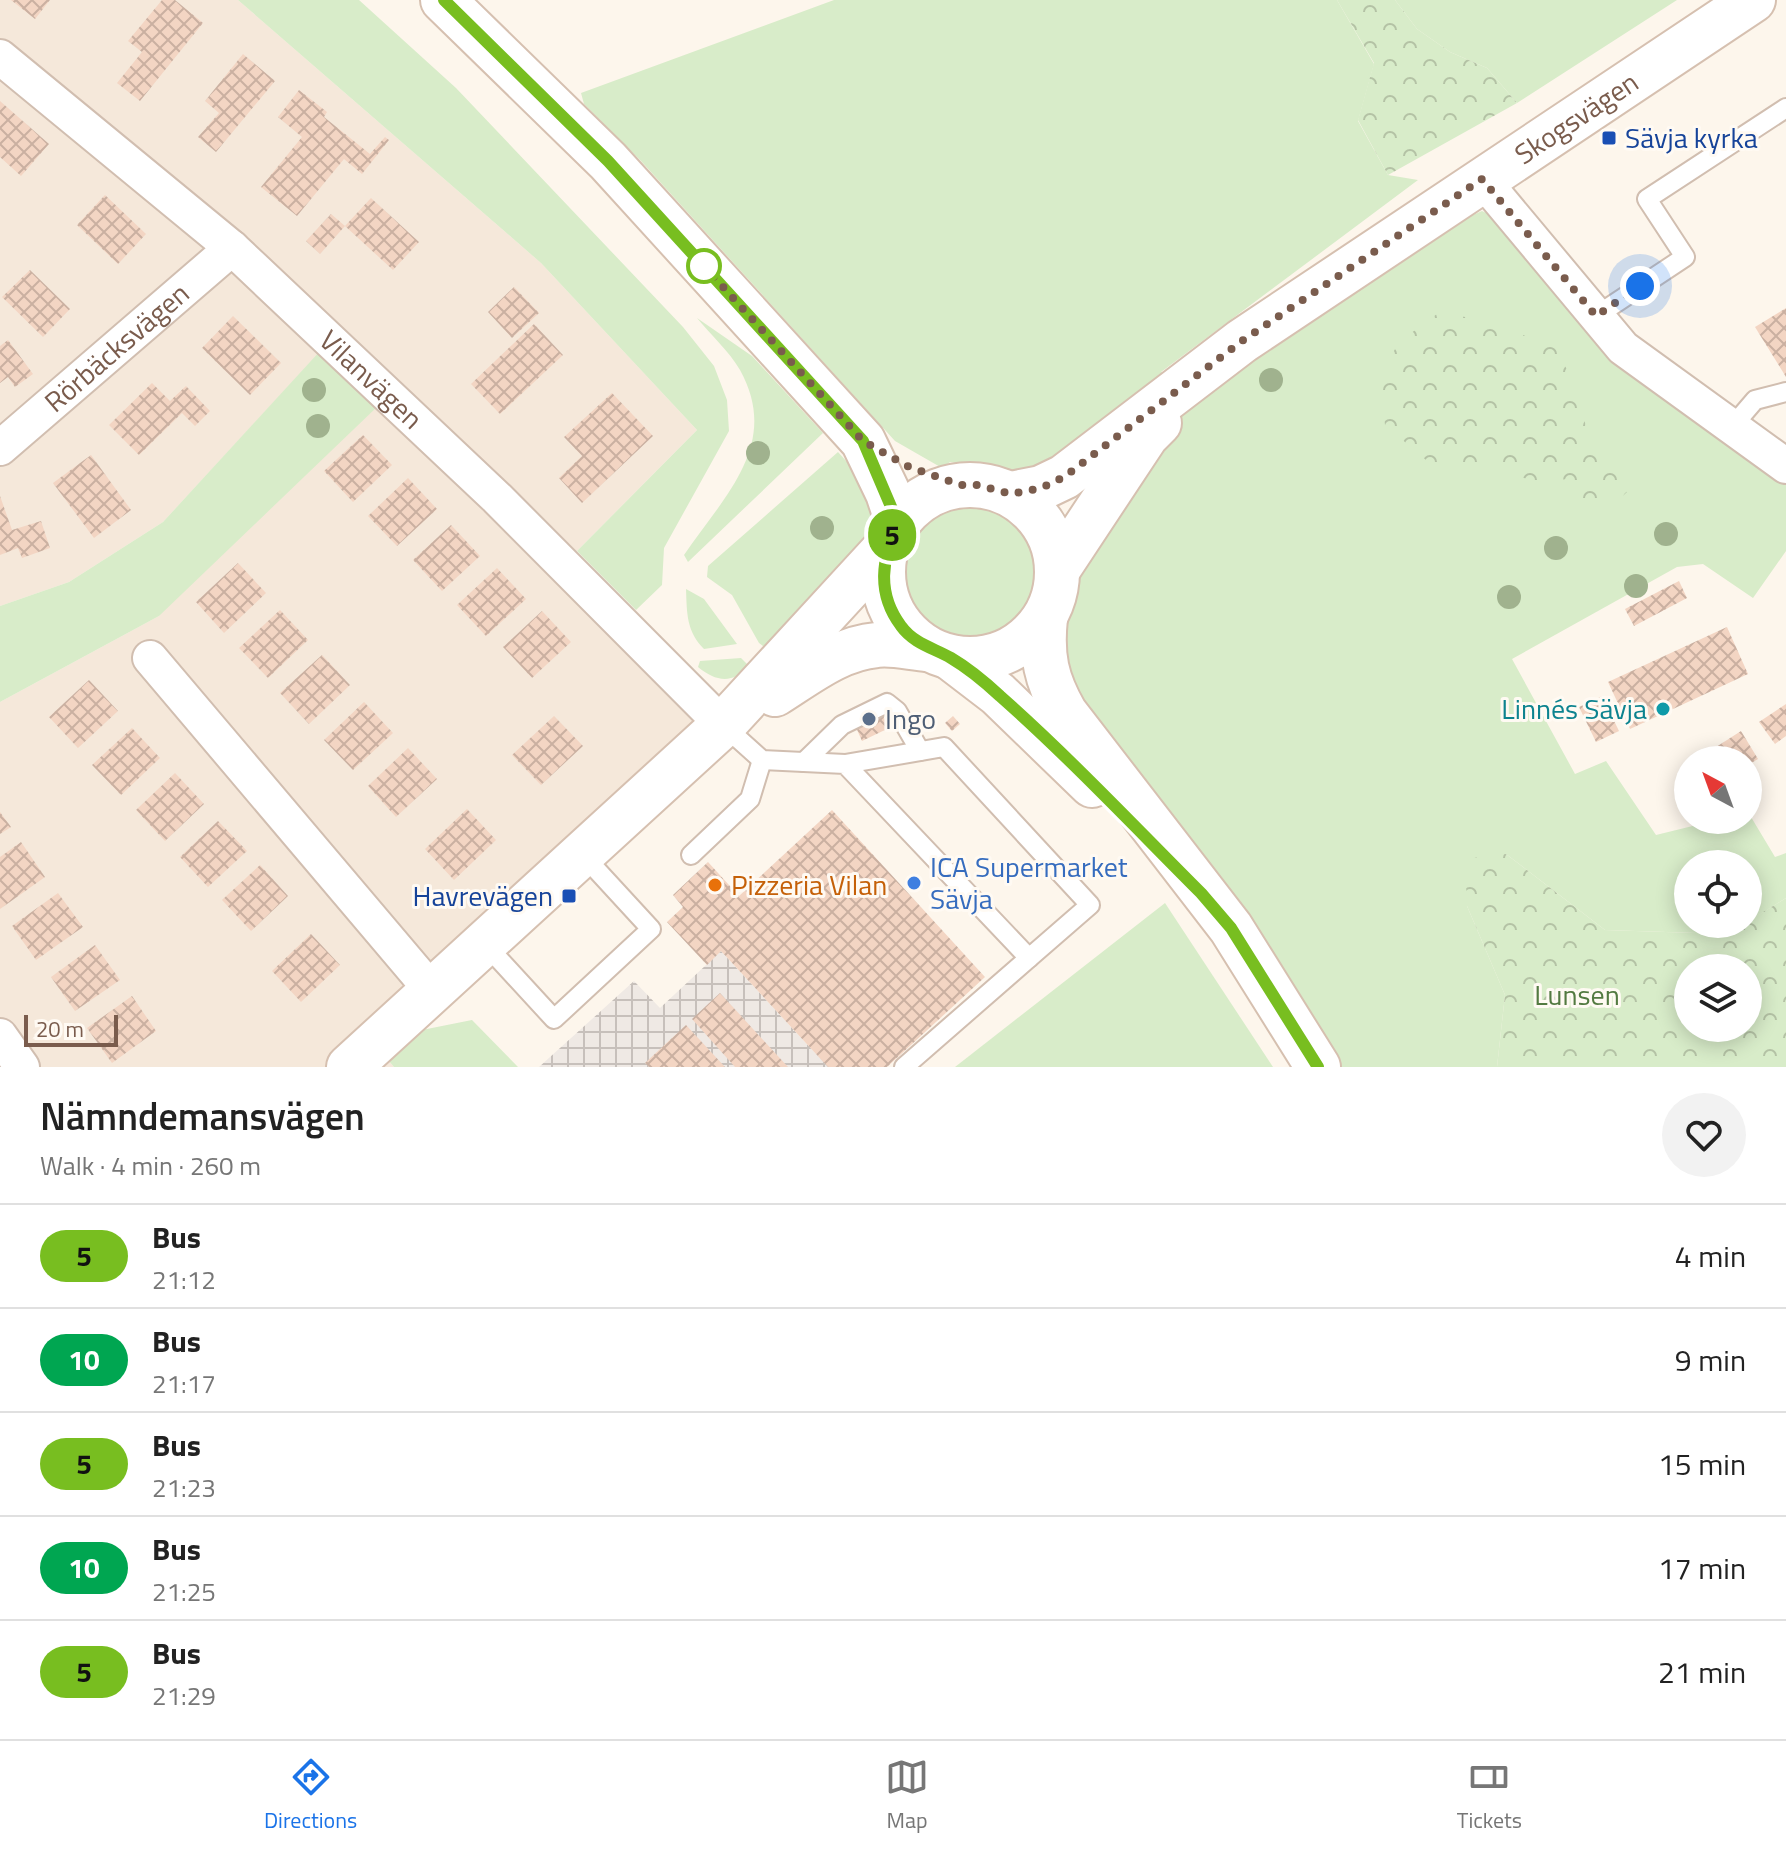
<!DOCTYPE html>
<meta charset="utf-8">
<style>
body{margin:0;font-family:"Titillium Web",sans-serif;background:#f2f2f2;color:#222;height:100vh;display:flex;flex-direction:column;font-size:30px;white-space:nowrap}
*{box-sizing:border-box;margin:0}
p{font-size:26px;color:#767676}
.icon{flex:none;width:44px;height:44px;fill:none;stroke:currentColor;stroke-width:2;stroke-linecap:round;stroke-linejoin:round}
.map{position:relative;height:1067px;overflow:hidden}
.details{display:flex;flex-direction:column;background:#fff;flex:1}
.details>*{flex:none}
.badge{padding:0 16px;border-radius:26px;font-size:28px;line-height:52px}
.needle{width:52px;rotate:319deg}
.controls{position:absolute;left:1674px;top:746px;display:grid;gap:16px}
.controls a{display:grid;place-items:center;width:88px;height:88px;border-radius:50%;background:#fff;box-shadow:0 4px 20px #0003;font-size:40px}
.scale{position:absolute;left:24px;bottom:20px;width:94px;box-sizing:border-box;padding-left:8px;border:4px solid #7a5c4d;border-top:0;font-size:22px;line-height:28px;white-space:nowrap;color:#7a5c4d;-webkit-text-stroke:6px #fffaf3;paint-order:stroke}
.you{position:absolute;width:40px;height:40px;margin:-20px;border:6px solid #fff;border-radius:50%;background:#1a73e8;box-shadow:0 0 0 12px #1a73e833}
.map>.badge{position:absolute;translate:-50% -50%;box-shadow:0 0 0 4px #fff}
.round{display:grid;place-items:center;flex:none;width:84px;height:84px;border-radius:42px;background:#f2f2f2}
.head{display:flex;align-items:center;justify-content:space-between;height:136px;padding:0 40px}
h1{font-size:38px;font-weight:600;line-height:60px}
ul{padding:0;list-style:none}
li{display:flex;align-items:center;gap:24px;height:104px;padding:0 40px;border-top:2px solid #e0e0e0}
li div{flex:1}
li b{display:block;font-size:30px}
li em{font-style:normal}
li .badge{min-width:88px;font-weight:700;text-align:center}
.menu{display:flex;justify-content:space-around;align-items:center;height:112px;border-top:2px solid #e0e0e0;background:#fff;font-size:22px;color:#767676}
.menu a{display:grid;justify-items:center;gap:4px}
.menu .active{color:#1a73e8}
.map>svg:first-child{display:block}
</style>
<div class="map">
<svg width="1786" height="1067" viewBox="0 0 1786 1067">
<defs>
<pattern id="industrial-grid" width="8" height="8" patternUnits="userSpaceOnUse" patternTransform="scale(2)"><rect width="8" height="8" fill="#efe9e4"/><path d="M0 4h8M4 0v8" fill="none" stroke="#c7c0bb"/></pattern>
<pattern id="forest-crowns" width="20" height="18" patternUnits="userSpaceOnUse" patternTransform="scale(2)"><rect width="20" height="18" fill="#d8ecc9"/><path d="M2 6a3 3 0 1 1 6 0M12 15a3 3 0 1 1 6 0" fill="none" stroke="#b4c2a5"/></pattern>
<pattern id="building-cross-hatch" width="8" height="8" patternUnits="userSpaceOnUse" patternTransform="scale(2)"><rect width="8" height="8" fill="#f3d5c3"/><path d="M0 0l8 8M0 8l8-8" fill="none" stroke="#cab0a1"/></pattern>
</defs>
<rect width="100%" height="100%" fill="#fdf6ec"/>
<path fill="#f5e8da" d="M 0,0 L 238,0 L 541,263 L 697,430 L 563,565 L 697,721 L 361,1030 L 394,1067 L 0,1067 L 0,702 L 159,616 L 321,351 L 163,522 L 69,582 L 0,606 Z"/>
<path fill="url(#industrial-grid)" d="M 721,951 L 828,1067 L 539,1067 L 634,981 L 660,1008 Z"/>
<g fill="#d8ecc9">
<path d="M 238,0 L 359,0 L 456,88 L 683,327 L 714,366 L 727,400 L 729,431 L 664,548 L 662,585 L 636,610 L 577,551 L 697,430 L 541,263 Z"/>
<path d="M 834,0 L 1337,0 L 1374,64 L 1358,121 L 1388,175 L 1418,180 L 1161,372 L 1170,373 L 1037,477 L 950,462 L 942,468 L 895,441 L 641,161 L 584,104 L 581,93 Z"/>
<path d="M 1395,0 L 1677,0 L 1517,103 L 1487,68 L 1450,52 L 1417,29 Z"/>
<path d="M 1482,211 L 1505,222 L 1786,472 L 1786,551 L 1753,598 L 1703,564 L 1677,567 L 1512,659 L 1575,774 L 1606,761 L 1656,835 L 1717,820 L 1748,820 L 1748,812 L 1775,857 L 1786,853 L 1786,898 L 1748,922 L 1748,864 L 1688,864 L 1688,924 L 1745,924 L 1727,934 L 1605,930 L 1506,854 L 1467,906 L 1505,995 L 1497,1067 L 1336,1067 L 1077,711 L 1053,639 L 1098,523 L 1142,457 L 1185,410 L 1239,364 L 1446,227 Z"/>
<path d="M 697,318 L 752,356 L 823,433 L 688,562 L 684,555 C 725,495 781,444 740,370 C 729,351 710,334 697,318 Z"/>
<path d="M 321,350 L 378,406 L 159,616 L 0,702 L 0,606 L 69,582 L 163,522 Z"/>
<path d="M 838,452 C 854,470 879,494 878,520 C 876,561 796,621 767,649 L 759,643 L 732,595 L 707,577 L 708,566 Z"/>
<circle cx="971" cy="574" r="70"/>
<path d="M 686,589 L 704,599 L 737,644 L 704,649 C 686,631 687,612 686,589 Z"/>
<path d="M 741,658 L 749,666 C 733,684 716,682 698,667 L 700,661 Z"/>
<path d="M 1165,903 L 1273,1067 L 955,1067 Z"/>
<path d="M 472,1020 L 518,1067 L 394,1067 L 388,1060 L 422,1030 Z"/>
</g>
<g fill="url(#forest-crowns)" fill-rule="evenodd">
<path d="M 1337,0 L 1395,0 L 1417,29 L 1450,52 L 1487,68 L 1517,103 L 1388,175 L 1358,120 L 1374,63 Z"/>
<path d="M 1441,311 L 1501,326 L 1557,349 L 1579,395 L 1590,446 L 1624,466 L 1627,492 L 1611,507 L 1586,505 L 1566,479 L 1544,483 L 1512,475 L 1433,466 L 1385,425 L 1380,376 L 1399,342 Z"/>
<path d="M 1506,854 L 1605,930 L 1727,934 L 1786,898 L 1786,1067 L 1497,1067 L 1505,995 L 1467,906 L 1465,859 ZM 1748,968 L 1748,1028 L 1688,1028 L 1688,968 Z"/>
</g>
<g fill="url(#building-cross-hatch)">
<path d="M 11,0 L 50,0 L 35,19 Z"/>
<path d="M 162,0 L 175,0 L 203,23 L 140,101 L 117,83 L 142,52 L 128,41 Z"/>
<path d="M 243,54 L 275,81 L 216,152 L 198,137 L 219,113 L 205,101 Z"/>
<path d="M 299,90 L 327,112 L 324,117 L 370,154 L 385,137 L 389,140 L 362,174 L 344,159 L 297,216 L 261,187 L 302,137 L 278,117 Z"/>
<path d="M 0,101 L 49,144 L 21,176 L 0,157 Z"/>
<path d="M 105,195 L 146,234 L 118,264 L 77,225 Z"/>
<path d="M 371,198 L 419,242 L 393,270 L 345,226 Z"/>
<path d="M 331,214 L 345,226 L 320,254 L 306,241 Z"/>
<path d="M 30,270 L 70,309 L 43,337 L 2,297 Z"/>
<path d="M 514,287 L 539,313 L 512,338 L 488,312 Z"/>
<path d="M 1786,308 L 1786,377 L 1755,327 Z"/>
<path d="M 233,316 L 281,363 L 250,395 L 202,348 Z"/>
<path d="M 534,324 L 563,355 L 500,414 L 471,384 Z"/>
<path d="M 8,340 L 33,374 L 15,387 L 8,377 L 0,383 L 0,346 Z"/>
<path d="M 152,383 L 170,401 L 186,386 L 210,411 L 195,426 L 182,413 L 139,455 L 109,425 Z"/>
<path d="M 612,393 L 653,436 L 582,503 L 559,478 L 582,456 L 564,437 Z"/>
<path d="M 363,435 L 392,465 L 353,502 L 324,471 Z"/>
<path d="M 91,455 L 131,510 L 94,538 L 53,483 Z"/>
<path d="M 408,478 L 437,509 L 397,546 L 368,516 Z"/>
<path d="M 0,496 L 12,530 L 41,521 L 50,548 L 22,558 L 18,548 L 0,555 Z"/>
<path d="M 451,525 L 480,556 L 442,591 L 413,560 Z"/>
<path d="M 238,563 L 266,593 L 224,633 L 196,602 Z"/>
<path d="M 497,568 L 526,599 L 486,636 L 457,605 Z"/>
<path d="M 1679,581 L 1687,598 L 1634,626 L 1625,609 Z"/>
<path d="M 280,610 L 308,640 L 268,678 L 239,648 Z"/>
<path d="M 542,611 L 571,642 L 532,678 L 503,647 Z"/>
<path d="M 1727,627 L 1748,674 L 1630,729 L 1608,682 Z"/>
<path d="M 322,655 L 350,685 L 309,724 L 280,693 Z"/>
<path d="M 89,680 L 118,711 L 78,748 L 49,717 Z"/>
<path d="M 1602,696 L 1619,731 L 1596,742 L 1579,707 Z"/>
<path d="M 876,701 L 889,728 L 862,741 L 850,714 Z"/>
<path d="M 364,702 L 393,733 L 353,770 L 324,740 Z"/>
<path d="M 1786,704 L 1786,736 L 1775,744 L 1759,722 Z"/>
<path d="M 554,716 L 583,746 L 541,785 L 512,755 Z"/>
<path d="M 953,716 L 960,724 L 952,731 L 945,723 Z"/>
<path d="M 132,728 L 160,758 L 121,795 L 92,765 Z"/>
<path d="M 1741,731 L 1758,759 L 1748,765 L 1748,760 L 1696,760 Z"/>
<path d="M 408,748 L 437,779 L 396,817 L 368,786 Z"/>
<path d="M 175,773 L 204,804 L 165,841 L 136,810 Z"/>
<path d="M 467,809 L 496,840 L 454,880 L 425,849 Z"/>
<path d="M 832,810 L 985,977 L 887,1067 L 828,1067 L 721,951 L 707,965 L 667,922 L 683,907 L 673,895 L 708,862 L 739,896 Z"/>
<path d="M 0,812 L 11,827 L 0,834 Z"/>
<path d="M 218,821 L 247,851 L 208,887 L 180,857 Z"/>
<path d="M 21,842 L 45,877 L 0,909 L 0,857 Z"/>
<path d="M 260,865 L 288,896 L 251,931 L 222,900 Z"/>
<path d="M 58,893 L 83,927 L 36,960 L 12,926 Z"/>
<path d="M 311,934 L 340,965 L 301,1002 L 272,971 Z"/>
<path d="M 95,945 L 120,980 L 75,1011 L 51,977 Z"/>
<path d="M 720,993 L 788,1067 L 735,1067 L 692,1019 Z"/>
<path d="M 132,996 L 156,1031 L 112,1063 L 87,1028 Z"/>
<path d="M 686,1025 L 725,1067 L 649,1067 L 645,1063 Z"/>
</g>
<g fill="none" stroke-linecap="round" stroke-linejoin="round">
<defs>
<g id="lane">
<path d="M 1596,316 L 1685,257 L 1647,199 L 1786,108"/>
<path d="M 1731,428 L 1755,400 L 1786,392"/>
<path d="M 723,725 L 762,760 L 845,764 L 944,747 L 1090,905 L 1029,958 L 845,764"/>
<path d="M 804,762 L 842,725 L 887,703 L 897,711 L 920,751"/>
<path d="M 691,855 L 750,799 L 762,760"/>
<path d="M 485,944 L 554,1019 L 651,929 L 582,854"/>
<path d="M 904,1067 L 1029,958"/>
</g>
<g id="street">
<path id="s1" d="M 0,57 L 232,248 L 497,498 L 723,725"/>
<path d="M 1482,179 L 1623,348 L 1786,466"/>
<path id="s2" d="M 0,448 L 232,248"/>
<path d="M 150,658 L 433,992"/>
<path d="M 0,1036 L 22,1067"/>
</g>
<g id="secondary">
<path d="M 443,0 L 608,161 L 863,441 L 888,493 L 898,523"/>
<circle cx="970" cy="572" r="87"/>
<path id="s3" d="M 1011,494 L 1041,488 L 1064,477 L 1242,341 L 1753,0"/>
<path d="M 1058,569 L 1146,436 L 1159,423"/>
<path d="M 1045,618 C 1041,656 1046,680 1065,713 L 1231,928 L 1318,1067"/>
<path d="M 951,658 L 998,694 L 1092,785"/>
<path d="M 775,694 C 807,674 839,648 877,645 C 893,643 912,648 928,649"/>
<path d="M 349,1067 L 723,725 L 885,549"/>
</g>
</defs>
<use href="#lane" stroke="#d1beb0" stroke-width="22"/>
<use href="#street" stroke="#d1beb0" stroke-width="38"/>
<use href="#secondary" stroke="#d6c0b0" stroke-width="48"/>
<use href="#lane" stroke="#fff" stroke-width="18"/>
<use href="#street" stroke="#fff" stroke-width="34"/>
<use href="#secondary" stroke="#fff" stroke-width="44"/>
</g>
<g fill="#a0b28e">
<circle cx="1271" cy="380" r="12"/>
<circle cx="314" cy="390" r="12"/>
<circle cx="318" cy="426" r="12"/>
<circle cx="758" cy="453" r="12"/>
<circle cx="822" cy="528" r="12"/>
<circle cx="1666" cy="534" r="12"/>
<circle cx="1556" cy="548" r="12"/>
<circle cx="1636" cy="586" r="12"/>
<circle cx="1509" cy="597" r="12"/>
</g>
<g fill="none" stroke-linecap="round" stroke-linejoin="round">
<defs>
<path id="line" d="M 444,0 L 608,161 L 863,441 L 898,523 C 882,558 876,593 901,626 C 914,644 934,648 951,658 C 968,668 986,683 1000,696 C 1070,758 1135,827 1201,893 L 1231,928 L 1318,1067"/>
</defs>
<use href="#line" stroke="#fff" stroke-width="18"/>
<use href="#line" stroke="#78be20" stroke-width="12"/>
<path stroke="#7a5c4d" stroke-width="8" stroke-dasharray="0 14.4" d="M 704,266 L 863,441 L 909,467 L 961,485 L 978,485 L 1011,494 L 1041,488 L 1064,477 L 1242,341 L 1482,179 L 1596,316 L 1640,286"/>
</g>
<g fill="#1a4fb4" stroke="#fffaf3" stroke-width="3">
<rect x="1601" y="130" width="16" height="16" rx="4"/>
<rect x="561" y="888" width="16" height="16" rx="4"/>
</g>
<circle fill="#fff" stroke="#78be20" stroke-width="4" cx="704" cy="266" r="16"/>
<circle fill="#0f9aa8" stroke="#fffaf3" stroke-width="3" cx="1663" cy="709" r="8"/>
<circle fill="#5c6f8a" stroke="#fffaf3" stroke-width="3" cx="869" cy="719" r="8"/>
<circle fill="#3f7fe0" stroke="#fffaf3" stroke-width="3" cx="914" cy="883" r="8"/>
<circle fill="#e8710a" stroke="#fffaf3" stroke-width="3" cx="715" cy="885" r="8"/>
<g text-anchor="middle" stroke-width="6" stroke-linejoin="round" paint-order="stroke">
<g font-size="28" fill="#7a5c4d" stroke="#fffaf3">
<text dy="10" stroke="none"><textPath href="#s3" startOffset="682">Skogsvägen</textPath></text>
<text dy="10" stroke="none"><textPath href="#s2" startOffset="154">Rörbäcksvägen</textPath></text>
<text dy="10" stroke="none"><textPath href="#s1" startOffset="492">Vilanvägen</textPath></text>
</g>
<g font-size="28" fill="#164399" stroke="#fffaf3" text-anchor="start">
<text x="1625" y="148">Sävja kyrka</text>
<text x="553" y="906" text-anchor="end">Havrevägen</text>
</g>
<g font-size="28" fill="#0d838f" stroke="#fffaf3" text-anchor="end">
<text x="1647" y="719">Linnés Sävja</text>
</g>
<g font-size="28" fill="#4e5e75" stroke="#fffaf3" text-anchor="start">
<text x="885" y="729">Ingo</text>
</g>
<g font-size="28" fill="#366cbe" stroke="#fffaf3" text-anchor="start">
<text x="930" y="877">ICA Supermarket<tspan x="930" dy="32">Sävja</tspan></text>
</g>
<g font-size="28" fill="#c56008" stroke="#fffaf3" text-anchor="start">
<text x="731" y="895">Pizzeria Vilan</text>
</g>
<g font-size="28" fill="#537a41" stroke="#fffaf3">
<text x="1577" y="1005">Lunsen</text>
</g>
</g>
</svg>
<div class="controls">
<a><svg class="needle" viewBox="-14 -14 28 28"><path d="M0-13l5 13h-10z" fill="#e53935"/><path d="M0 13l5-13h-10z" fill="#767676"/></svg></a>
<a><svg class="icon" aria-label="locate" viewBox="0 0 24 24"><circle cx="12" cy="12" r="6"/><path d="M12 2v4M12 18v4M2 12h4M18 12h4"/></svg></a>
<a><svg class="icon" aria-label="layers" viewBox="0 0 24 24"><path d="M12 4l9 5-9 5-9-5zM3 14l9 5 9-5"/></svg></a>
</div>
<div class="scale">20 m</div>
<div class="you" style="left:1640px;top:286px"></div>
<b class="badge" style="left:892px;top:535px;background:#78be20;color:#111">5</b>
</div>
<section class="details">
<div class="head"><div><h1>Nämndemansvägen</h1><p>Walk · 4 min · 260 m</p></div><a class="round"><svg class="icon" aria-label="heart" viewBox="0 0 24 24"><path d="M12 20l-8-8c-3-5 5-10 8-4 3-6 11-1 8 4z"/></svg></a></div>
<ul>
<li><span class="badge" style="background:#78be20;color:#111">5</span><div><b>Bus</b><p>21:12</p></div><em>4 min</em></li>
<li><span class="badge" style="background:#00a651;color:#fff">10</span><div><b>Bus</b><p>21:17</p></div><em>9 min</em></li>
<li><span class="badge" style="background:#78be20;color:#111">5</span><div><b>Bus</b><p>21:23</p></div><em>15 min</em></li>
<li><span class="badge" style="background:#00a651;color:#fff">10</span><div><b>Bus</b><p>21:25</p></div><em>17 min</em></li>
<li><span class="badge" style="background:#78be20;color:#111">5</span><div><b>Bus</b><p>21:29</p></div><em>21 min</em></li>
</ul>
</section>
<nav class="menu">
<a class="active"><svg class="icon" aria-label="directions" viewBox="0 0 24 24"><path d="M12 3l9 9-9 9-9-9zM9 14v-3h6M13 9l2 2-2 2"/></svg>Directions</a>
<a><svg class="icon" aria-label="map" viewBox="0 0 24 24"><path d="M3 6l6-2 6 2 6-2v14l-6 2-6-2-6 2zM9 4v14M15 6v14"/></svg>Map</a>
<a><svg class="icon" aria-label="tickets" viewBox="0 0 24 24"><path d="M3 7h18v10H3zM15 7v10"/></svg>Tickets</a>
</nav>
